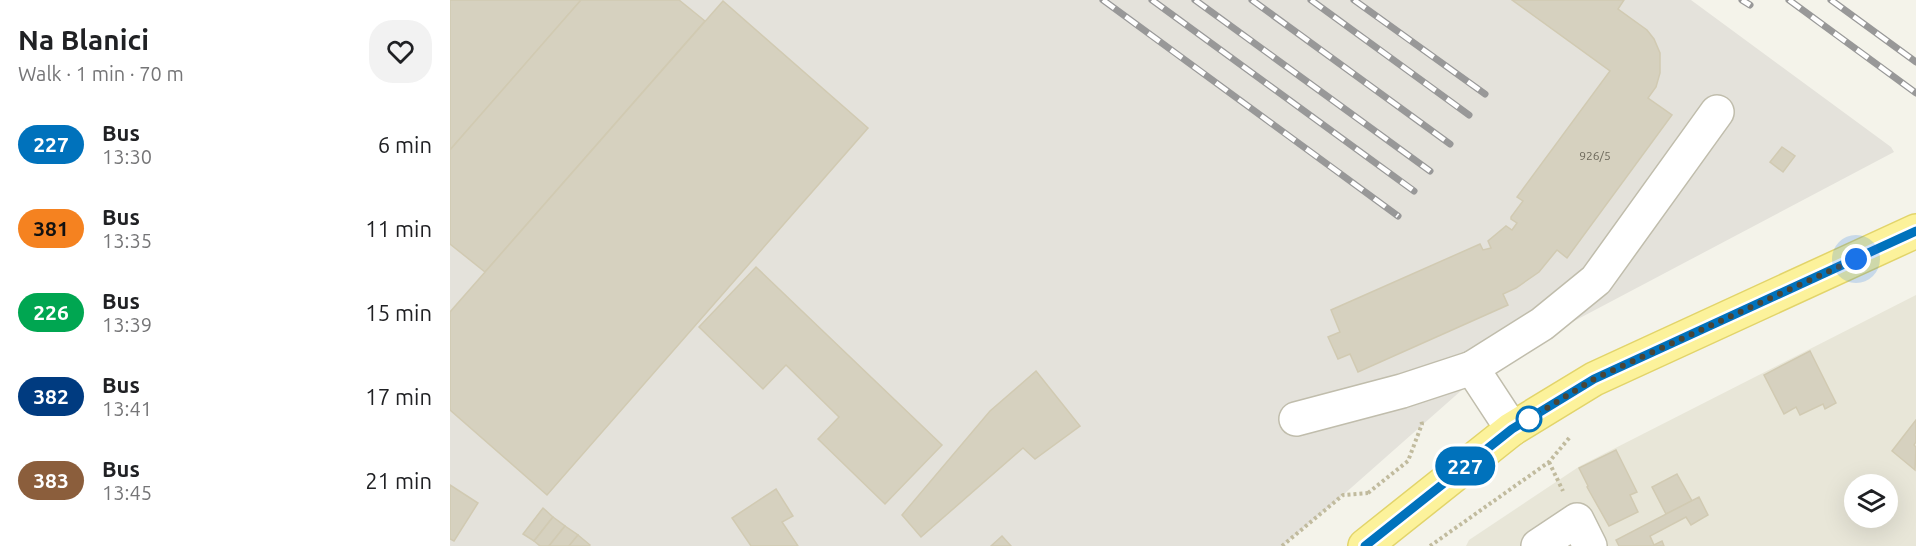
<!DOCTYPE html>
<meta charset="utf-8">
<style>
body{margin:0;font-family:Ubuntu,sans-serif;background:#f2f2f2;color:#202124;height:100vh;display:flex;flex-direction:column;font-size:22px;white-space:nowrap}
*{box-sizing:border-box;margin:0}
p{font-size:20px;color:#757577}
.icon{flex:none;width:33px;height:33px;fill:none;stroke:currentColor;stroke-width:2;stroke-linecap:round;stroke-linejoin:round}
.map{position:relative;flex:1;overflow:hidden}
.side{display:flex;flex-direction:column;background:#fff;width:450px}
.side>*{flex:none}
.badge{padding:0 12px;border-radius:20px;font-size:21px;line-height:39px}
.controls{position:absolute;left:1394px;top:474px;display:grid;gap:12px}
.controls a{display:grid;place-items:center;width:54px;height:54px;border-radius:50%;background:#fff;box-shadow:0 6px 24px #0002;font-size:30px}
.you{position:absolute;width:30px;height:30px;margin:-15px;border:4px solid #fff;border-radius:50%;background:#1a73e8;box-shadow:0 0 0 9px #1a73e833}
.map>.badge{position:absolute;translate:-50% -50%;box-shadow:0 0 0 3px #fff}
.round{display:grid;place-items:center;flex:none;width:63px;height:63px;border-radius:24px;background:#f2f2f2}
.head{display:flex;align-items:center;justify-content:space-between;height:102px;padding:0 18px}
h1{font-size:28px;font-weight:700;line-height:45px}
ul{padding:0;list-style:none}
li{display:flex;align-items:center;gap:18px;height:84px;padding:0 18px}
li div{flex:1}
li b{display:block;font-size:22px}
li em{font-style:normal}
li .badge{min-width:66px;font-weight:700;text-align:center}
main{display:flex;flex:1;min-height:0}
.map>svg:first-child{display:block}
</style>
<main>
<section class="side">
<div class="head"><div><h1>Na Blanici</h1><p>Walk · 1 min · 70 m</p></div><a class="round"><svg class="icon" aria-label="heart" viewBox="0 0 24 24"><path d="M12 20l-8-8c-3-5 5-10 8-4 3-6 11-1 8 4z"/></svg></a></div>
<ul>
<li><span class="badge" style="background:#0072bc;color:#fff">227</span><div><b>Bus</b><p>13:30</p></div><em>6 min</em></li>
<li><span class="badge" style="background:#f58220;color:#111">381</span><div><b>Bus</b><p>13:35</p></div><em>11 min</em></li>
<li><span class="badge" style="background:#00a651;color:#fff">226</span><div><b>Bus</b><p>13:39</p></div><em>15 min</em></li>
<li><span class="badge" style="background:#003b80;color:#fff">382</span><div><b>Bus</b><p>13:41</p></div><em>17 min</em></li>
<li><span class="badge" style="background:#8b5e3c;color:#fff">383</span><div><b>Bus</b><p>13:45</p></div><em>21 min</em></li>
</ul>
</section>
<div class="map">
<svg width="1466" height="546" viewBox="0 0 1466 546">
<rect width="100%" height="100%" fill="#f4f3ea"/>
<path fill="#e8e6d8" fill-rule="evenodd" d="M 1466,295 L 1466,546 L 1016,546 L 1019,540 L 1130,466 ZM 1404,484 L 1437,484 L 1437,518 L 1404,518 Z"/>
<path fill="#e4e2db" d="M 0,0 L 1241,0 L 1441,147 L 1444,152 L 1039,366 L 893,495 L 832,546 L 0,546 Z"/>
<g fill="#d6d1bf" stroke="#d1cab2" stroke-width="1.5">
<path d="M 0,0 L 131,0 L 0,150 Z"/>
<path d="M 131,0 L 229,0 L 255,21 L 35,272 L 0,244 L 0,150 Z"/>
<path d="M 1062,0 L 1174,0 L 1168,9 L 1197,30 L 1204,39 L 1210,53 L 1210,73 L 1206,87 L 1198,98 L 1222,115 L 1117,258 L 1107,250 L 1089,272 L 1066,288 L 1053,294 L 1058,305 L 908,372 L 900,354 L 888,359 L 878,337 L 890,332 L 881,310 L 1030,244 L 1033,250 L 1041,248 L 1038,241 L 1056,226 L 1062,230 L 1067,223 L 1061,219 L 1061,217 L 1073,201 L 1067,197 L 1160,71 Z"/>
<path d="M 273,1 L 418,128 L 97,495 L 0,410 L 0,312 Z"/>
<path d="M 1332,147 L 1345,156 L 1333,172 L 1320,162 Z"/>
<path d="M 306,267 L 492,445 L 435,504 L 368,439 L 389,417 L 336,365 L 313,389 L 249,327 Z"/>
<path d="M 1360,351 L 1386,403 L 1375,409 L 1373,404 L 1350,415 L 1346,407 L 1334,414 L 1314,375 Z"/>
<path d="M 586,371 L 630,426 L 585,459 L 573,448 L 471,537 L 452,515 L 540,411 Z"/>
<path d="M 1466,420 L 1466,442 L 1464,445 L 1466,447 L 1465,470 L 1442,451 Z"/>
<path d="M 1166,450 L 1187,492 L 1180,495 L 1188,512 L 1159,526 L 1137,487 L 1138,486 L 1129,468 Z"/>
<path d="M 1227,474 L 1242,501 L 1216,514 L 1202,487 Z"/>
<path d="M 0,485 L 28,503 L 4,541 L 0,539 Z"/>
<path d="M 326,489 L 343,516 L 332,522 L 348,546 L 301,546 L 282,518 Z"/>
<path d="M 1249,497 L 1258,515 L 1241,525 L 1236,517 L 1200,536 L 1204,545 L 1212,541 L 1214,546 L 1169,546 L 1166,540 Z"/>
<path d="M 93,508 L 103,517 L 84,541 L 73,534 Z"/>
<path d="M 103,517 L 115,526 L 99,546 L 90,546 L 84,541 Z"/>
<path d="M 115,526 L 128,535 L 119,546 L 99,546 Z"/>
<path d="M 128,535 L 140,545 L 139,546 L 119,546 Z"/>
<path d="M 552,536 L 561,546 L 541,546 Z"/>
</g>
<g fill="none" stroke-linecap="round" stroke-linejoin="round">
<defs>
<g id="minor">
<path d="M 846,419 L 952,391 L 1022,368"/>
<path d="M 1062,429 L 1022,368 L 1092,324 L 1146,280 L 1267,112"/>
<path d="M 1088,546 L 1127,520 L 1140,546"/>
</g>
<path id="major" d="M 915,546 L 1062,429 L 1144,379 L 1466,231"/>
</defs>
<use href="#minor" stroke="#c0bdac" stroke-width="36"/>
<use href="#major" stroke="#e2d46a" stroke-width="36"/>
<g stroke="#c1bb9e" stroke-width="4" stroke-dasharray="3 3" stroke-linecap="butt">
<path d="M 1099,462 L 1113,491"/>
<path d="M 918,493 L 958,461 L 972,424 L 971,420"/>
<path d="M 832,546 L 893,495 L 918,493 L 919,495"/>
<path d="M 980,546 L 1099,462 L 1120,437"/>
</g>
<use href="#minor" stroke="#fff" stroke-width="33"/>
<use href="#major" stroke="#fcf29b" stroke-width="33"/>
<defs>
<g id="rail">
<path d="M 653,0 L 948,216"/>
<path d="M 702,0 L 964,191"/>
<path d="M 745,0 L 980,171"/>
<path d="M 802,0 L 1000,144"/>
<path d="M 861,0 L 1019,115"/>
<path d="M 904,0 L 1035,94"/>
<path d="M 1292,0 L 1300,5"/>
<path d="M 1339,0 L 1466,93"/>
<path d="M 1381,0 L 1466,62"/>
</g>
</defs>
<use href="#rail" stroke="#989898" stroke-width="7"/>
<use href="#rail" stroke="#fff" stroke-width="4.5" stroke-dasharray="14" stroke-linecap="butt"/>
</g>
<g fill="none" stroke-linecap="round" stroke-linejoin="round">
<defs>
<path id="line" d="M 915,546 L 1062,429 L 1144,379 L 1466,231"/>
</defs>
<use href="#line" stroke="#fff" stroke-width="14"/>
<use href="#line" stroke="#0072bc" stroke-width="9"/>
<path stroke="#484538" stroke-width="6" stroke-dasharray="0 10.8" d="M 1079,419 L 1144,379 L 1406,259"/>
</g>
<circle fill="#fff" stroke="#0072bc" stroke-width="3" cx="1079" cy="419" r="12"/>
<g text-anchor="middle" stroke-width="5" stroke-linejoin="round" paint-order="stroke">
<g font-size="12" fill="#6c685a">
<text x="1145" y="160">926/5</text>
</g>
</g>
</svg>
<div class="controls">
<a><svg class="icon" aria-label="layers" viewBox="0 0 24 24"><path d="M12 4l9 5-9 5-9-5zM3 14l9 5 9-5"/></svg></a>
</div>
<div class="you" style="left:1406px;top:259px"></div>
<b class="badge" style="left:1015px;top:466px;background:#0072bc;color:#fff">227</b>
</div>
</main>
